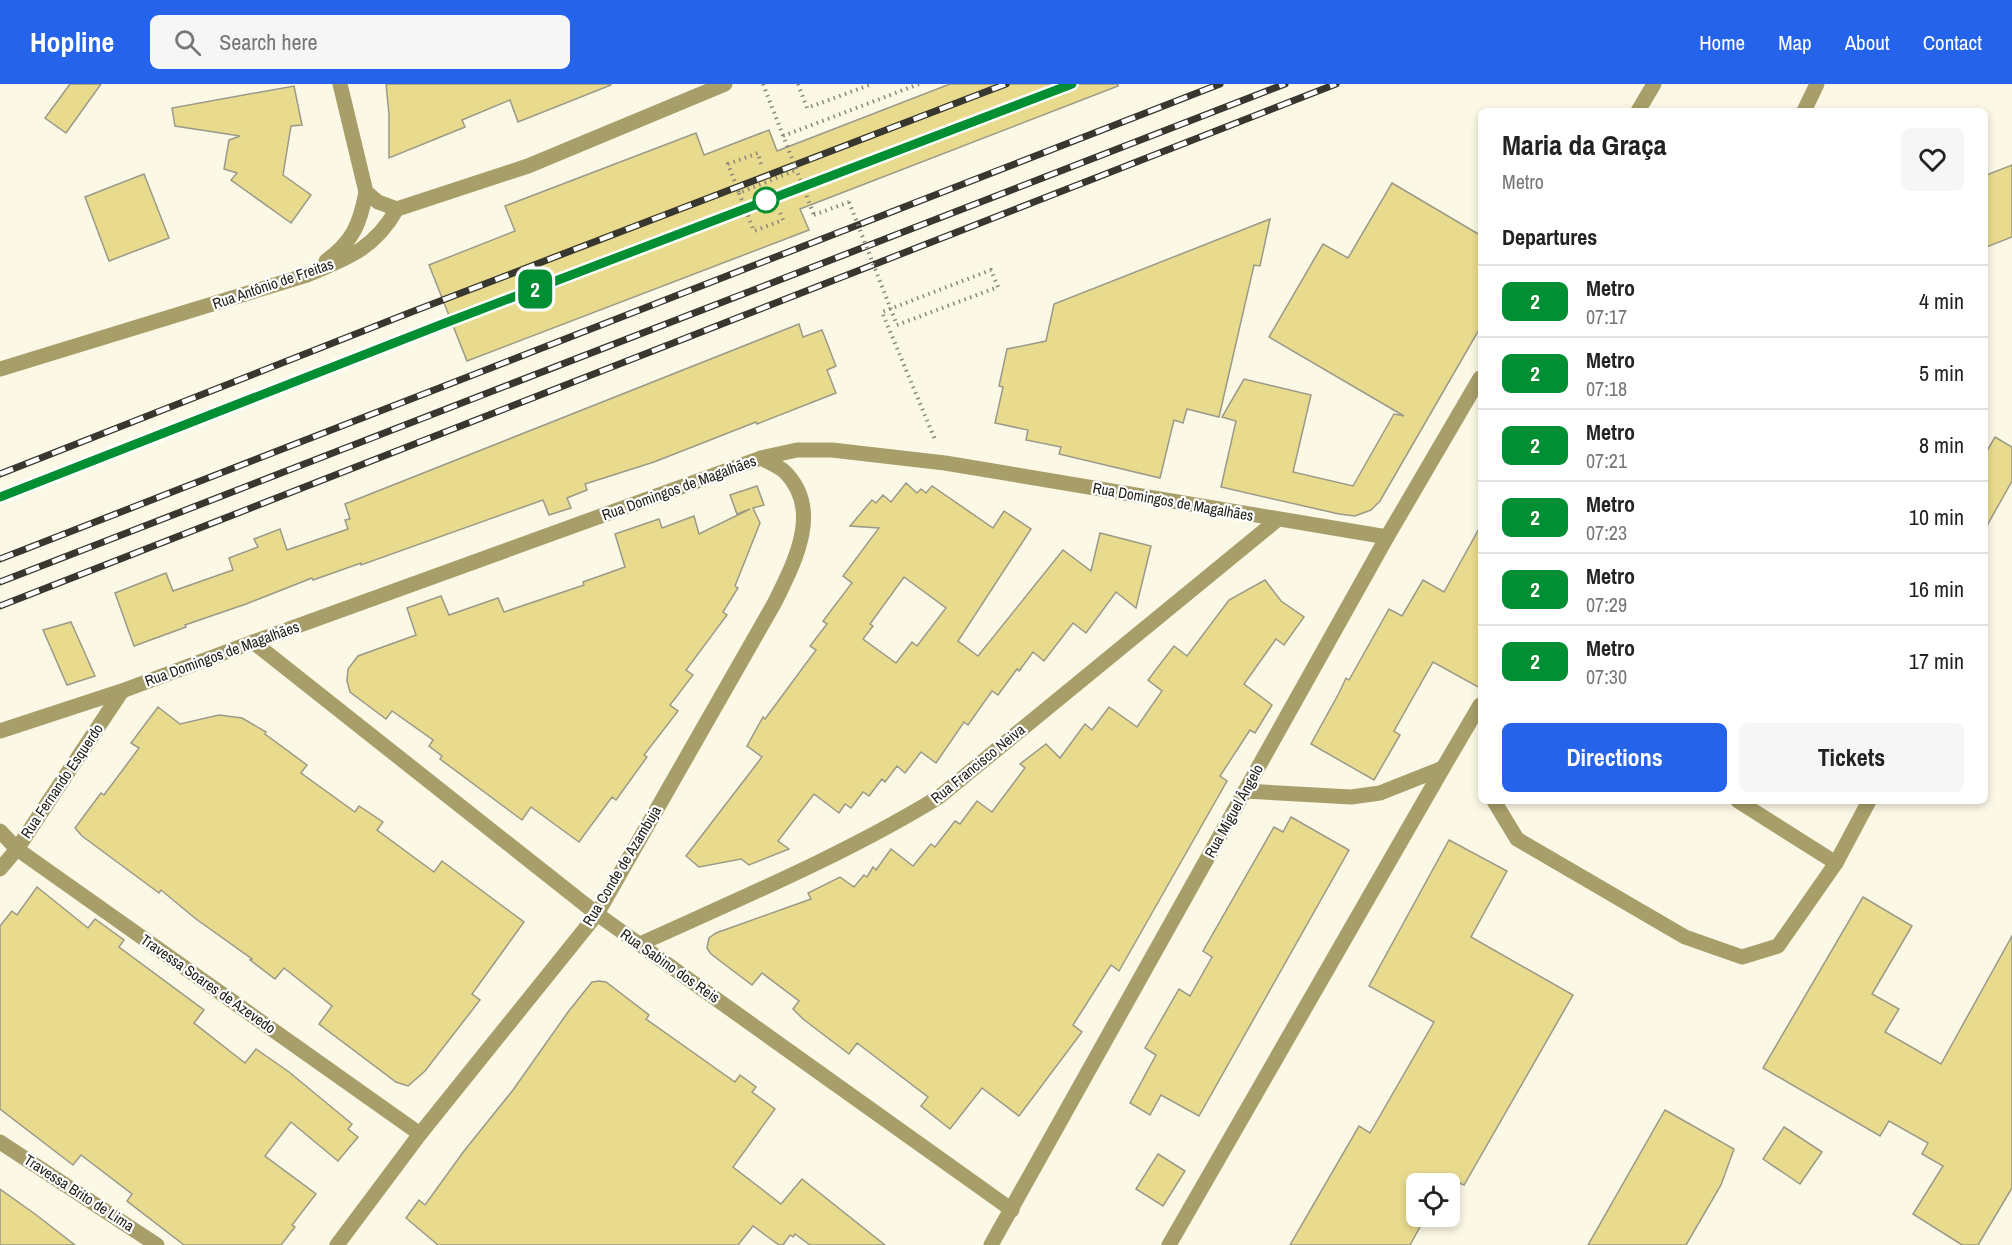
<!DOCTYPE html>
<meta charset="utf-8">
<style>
body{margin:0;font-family:"Archivo Narrow",sans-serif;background:#f6f6f6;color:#222;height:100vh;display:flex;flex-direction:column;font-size:22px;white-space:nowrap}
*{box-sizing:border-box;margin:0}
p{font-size:20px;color:#767676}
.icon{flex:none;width:33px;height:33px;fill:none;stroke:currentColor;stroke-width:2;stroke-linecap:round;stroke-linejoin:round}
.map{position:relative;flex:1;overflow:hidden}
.side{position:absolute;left:1478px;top:24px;width:510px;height:696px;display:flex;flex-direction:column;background:#fff;border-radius:9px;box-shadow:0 3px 9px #0003}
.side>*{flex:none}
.badge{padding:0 12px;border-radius:9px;font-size:21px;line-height:39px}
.tools{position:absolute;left:1406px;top:1089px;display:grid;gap:12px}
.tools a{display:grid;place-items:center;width:54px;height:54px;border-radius:9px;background:#fff;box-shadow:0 3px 9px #0003;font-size:30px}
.map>.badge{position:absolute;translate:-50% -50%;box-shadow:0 0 0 3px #fff}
h2{padding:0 24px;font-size:22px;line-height:54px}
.round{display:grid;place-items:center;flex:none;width:63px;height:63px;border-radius:9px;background:#f6f6f6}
.headline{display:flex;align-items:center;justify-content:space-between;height:102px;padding:0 24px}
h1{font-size:28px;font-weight:700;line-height:45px}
.action{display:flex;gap:12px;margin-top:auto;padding:12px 24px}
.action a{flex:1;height:69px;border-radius:9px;background:#2563eb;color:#fff;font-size:24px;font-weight:700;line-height:69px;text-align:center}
.action a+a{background:#f6f6f6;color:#222}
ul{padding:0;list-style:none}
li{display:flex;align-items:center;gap:18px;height:72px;padding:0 24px;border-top:2px solid #e0e0e0}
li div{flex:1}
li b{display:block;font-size:22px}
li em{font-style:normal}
li .badge{min-width:66px;font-weight:700;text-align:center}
header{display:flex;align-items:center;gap:36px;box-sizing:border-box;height:84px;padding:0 30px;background:#2563eb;color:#fff}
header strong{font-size:28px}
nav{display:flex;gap:33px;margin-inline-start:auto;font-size:21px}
.search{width:420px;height:54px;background:#f6f6f6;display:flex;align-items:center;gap:15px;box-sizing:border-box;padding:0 21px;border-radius:9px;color:#767676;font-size:22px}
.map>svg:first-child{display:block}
</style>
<header>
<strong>Hopline</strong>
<div class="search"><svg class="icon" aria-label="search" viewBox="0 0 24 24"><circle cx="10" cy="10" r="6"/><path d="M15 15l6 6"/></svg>Search here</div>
<nav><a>Home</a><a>Map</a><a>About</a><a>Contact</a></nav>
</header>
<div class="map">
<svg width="2012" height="1161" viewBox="0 0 2012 1161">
<rect width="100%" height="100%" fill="#fbf8e6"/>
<g fill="#e9db8e" stroke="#9b9988" stroke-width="1.5" fill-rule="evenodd">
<path d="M 70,0 L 101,0 L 66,49 L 45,34 Z"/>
<path d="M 386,0 L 611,0 L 611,1 L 518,38 L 510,16 L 462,36 L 465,43 L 389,74 L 389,30 Z"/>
<path d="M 950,0 L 1118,0 L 1118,2 L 800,125 L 809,146 L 467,277 L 429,181 L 515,147 L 505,122 L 696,49 L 704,71 L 769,46 L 777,67 Z"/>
<path d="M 294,2 L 302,41 L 291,42 L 283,91 L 311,111 L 291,139 L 231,96 L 237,89 L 224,85 L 229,56 L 240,52 L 175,42 L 172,24 Z"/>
<path d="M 2012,81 L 2012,153 L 1984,164 L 1984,92 Z"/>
<path d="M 144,90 L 169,154 L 109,177 L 85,113 Z"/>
<path d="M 1392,99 L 1480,151 L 1480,244 L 1380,417 L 1371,426 L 1355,432 L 1339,430 L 1221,403 L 1236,337 L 1222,333 L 1244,295 L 1311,311 L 1293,388 L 1353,402 L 1394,330 L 1404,332 L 1269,253 L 1323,160 L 1348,174 Z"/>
<path d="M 1270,135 L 1260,182 L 1254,181 L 1219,333 L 1187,325 L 1183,339 L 1174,336 L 1160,394 L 1059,370 L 1061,363 L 1026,356 L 1028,346 L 995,339 L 1003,303 L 999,302 L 1007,265 L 1046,257 L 1054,220 Z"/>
<path d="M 799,240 L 803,253 L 822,246 L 836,282 L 827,286 L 836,309 L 757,340 L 756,338 L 654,378 L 585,400 L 587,406 L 567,414 L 571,424 L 549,431 L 543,416 L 361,481 L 361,479 L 313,496 L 312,494 L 246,520 L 185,541 L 186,543 L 134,562 L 115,509 L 166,489 L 173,507 L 233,486 L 229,474 L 258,463 L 254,455 L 280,445 L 287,466 L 348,445 L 345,436 L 350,435 L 345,420 Z"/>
<path d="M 1995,353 L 2012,363 L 2012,397 L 1984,447 L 1984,372 Z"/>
<path d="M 906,399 L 917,409 L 921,405 L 926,409 L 932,402 L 993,444 L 1004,427 L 1031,445 L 958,557 L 978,572 L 1063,466 L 1091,487 L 1100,449 L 1151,462 L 1136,524 L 1116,508 L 1086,549 L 1073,539 L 1044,577 L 1033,568 L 1019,587 L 1017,585 L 998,611 L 992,607 L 968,641 L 964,638 L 936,679 L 921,668 L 905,689 L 897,682 L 885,698 L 882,695 L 869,712 L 863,708 L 851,724 L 845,720 L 839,729 L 814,710 L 778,757 L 789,765 L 749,781 L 741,775 L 699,783 L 686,772 L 762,673 L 747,662 L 763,633 L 765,635 L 816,566 L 810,562 L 827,540 L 823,537 L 852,499 L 843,492 L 879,444 L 850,442 L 872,416 L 876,419 L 883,411 L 891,418 ZM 904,493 L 946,524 L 917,562 L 912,558 L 896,579 L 863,555 L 873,542 L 870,540 Z"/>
<path d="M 757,402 L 764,421 L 753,424 L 760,439 L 735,502 L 738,504 L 723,528 L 727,531 L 686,586 L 693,591 L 670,621 L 678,627 L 644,671 L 647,673 L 616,716 L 612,713 L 579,758 L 531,723 L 522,736 L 440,675 L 442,672 L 429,662 L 433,656 L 392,627 L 386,635 L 350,608 L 347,597 L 348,585 L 358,572 L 416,551 L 407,524 L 441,512 L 449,531 L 498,514 L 504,528 L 584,501 L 583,498 L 625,483 L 615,450 L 659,435 L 662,444 L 694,432 L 699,450 L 750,425 L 737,430 L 730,411 Z"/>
<path d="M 1480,443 L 1480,604 L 1433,578 L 1394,647 L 1400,651 L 1374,696 L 1311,660 L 1339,609 L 1346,594 L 1349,596 L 1389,525 L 1402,532 L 1423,496 L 1444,508 Z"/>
<path d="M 1265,496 L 1281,517 L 1304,533 L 1284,561 L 1276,555 L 1244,600 L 1272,621 L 1255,649 L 1250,646 L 1220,692 L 1227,697 L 1119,887 L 1111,881 L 1073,941 L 1082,948 L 1019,1032 L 982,1004 L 950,1045 L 921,1022 L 928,1013 L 857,959 L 849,970 L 803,935 L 793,925 L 799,917 L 762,889 L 752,901 L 711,870 L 707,864 L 709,854 L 716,849 L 811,815 L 808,809 L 840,793 L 854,803 L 864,791 L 867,793 L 873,783 L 876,786 L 891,765 L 913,782 L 931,760 L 935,763 L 955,737 L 960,740 L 977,717 L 992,728 L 1025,684 L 1020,680 L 1046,660 L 1060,674 L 1085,640 L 1092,646 L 1109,623 L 1137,643 L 1162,607 L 1148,596 L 1174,562 L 1187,572 L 1229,516 Z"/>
<path d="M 71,538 L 95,592 L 67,601 L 43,546 Z"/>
<path d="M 158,623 L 180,640 L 219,631 L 242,634 L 266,648 L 265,650 L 307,681 L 301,689 L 355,728 L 359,722 L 383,738 L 377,746 L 434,788 L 442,777 L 524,838 L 472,910 L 480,916 L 425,987 L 408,1002 L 396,998 L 319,940 L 332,922 L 284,884 L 275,895 L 250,876 L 252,875 L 196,835 L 161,806 L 159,809 L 82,752 L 75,744 L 101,709 L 104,711 L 139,664 L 131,659 Z"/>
<path d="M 1291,733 L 1349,766 L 1199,1032 L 1161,1011 L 1150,1031 L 1130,1019 L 1156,971 L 1145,964 L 1179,905 L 1190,912 L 1212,873 L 1203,867 L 1274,743 L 1283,748 Z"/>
<path d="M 1449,756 L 1507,787 L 1471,853 L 1573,911 L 1464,1101 L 1448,1094 L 1445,1100 L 1416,1100 L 1416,1132 L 1426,1132 L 1410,1161 L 1290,1161 L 1359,1042 L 1370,1049 L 1434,938 L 1369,902 Z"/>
<path d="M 37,803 L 88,844 L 95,835 L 124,856 L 119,863 L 204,926 L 194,939 L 245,979 L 256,965 L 289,988 L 352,1040 L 348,1045 L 358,1053 L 338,1077 L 291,1038 L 265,1072 L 316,1110 L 292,1141 L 295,1143 L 281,1161 L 184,1161 L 127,1117 L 132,1110 L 81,1071 L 73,1081 L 0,1025 L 0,842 L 12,827 L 17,831 Z"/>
<path d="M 1863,813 L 1912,842 L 1872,910 L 1899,925 L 1885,948 L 1941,980 L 2012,852 L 2012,1104 L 1978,1161 L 1962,1161 L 1913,1130 L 1943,1082 L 1922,1070 L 1928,1059 L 1889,1037 L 1880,1052 L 1763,984 Z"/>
<path d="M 599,897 L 606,898 L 649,931 L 646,935 L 735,998 L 740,991 L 756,1003 L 752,1008 L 775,1025 L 733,1083 L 781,1120 L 802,1095 L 885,1161 L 810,1161 L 795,1150 L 793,1153 L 790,1151 L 783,1161 L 779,1161 L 753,1142 L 738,1161 L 438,1161 L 406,1134 L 419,1116 L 425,1121 L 464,1067 L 513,1006 L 568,928 L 592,898 Z"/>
<path d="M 1665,1026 L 1734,1065 L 1721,1101 L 1686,1161 L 1588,1161 Z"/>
<path d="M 1784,1043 L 1822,1068 L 1800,1100 L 1763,1075 Z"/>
<path d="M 1158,1070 L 1185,1087 L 1163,1122 L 1136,1105 Z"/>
<path d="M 0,1105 L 35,1130 L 75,1161 L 0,1161 Z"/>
</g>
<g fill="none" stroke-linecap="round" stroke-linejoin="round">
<g stroke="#8a887c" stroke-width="4" stroke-dasharray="1.5 4.5" stroke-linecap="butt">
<path d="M 798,0 L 807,24 L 872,0"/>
<path d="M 783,52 L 919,0"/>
<path d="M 761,80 L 758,69 L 728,80 L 739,109 L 796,86"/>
<path d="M 739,109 L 754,147 L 783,136 L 779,126"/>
<path d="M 814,131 L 849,118"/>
<path d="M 897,241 L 998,203 L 991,186 L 882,228 L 936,358"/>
</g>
<g stroke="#a79e6a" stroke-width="15">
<path d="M 340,0 L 366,108 L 378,118 L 397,125"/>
<path d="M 1638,27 L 1654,0"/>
<path d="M 1804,27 L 1817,0"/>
<path d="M 326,177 C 353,157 360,140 366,108"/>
<path d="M 0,285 L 307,191 C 348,174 374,165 397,125 L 528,82 L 725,0"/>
<path d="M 253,558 L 597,830 L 1012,1126"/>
<path d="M 0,647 L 122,607 L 253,558 L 761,374 L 797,366 L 832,366 L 945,379 L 1387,453"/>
<path d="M 1245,707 L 1351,713 L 1380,709 L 1443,684 L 1480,621"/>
<path d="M 1494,717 L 1517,755 L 1685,853 L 1742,873 L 1778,862 L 1836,779 L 1869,717"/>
<path d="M 1738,717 L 1836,779"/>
<path d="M 0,747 L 17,765 L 420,1050"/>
<path d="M 0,785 L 17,765 L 122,607"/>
<path d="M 640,860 C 741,814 844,771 939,713 L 1277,436"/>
<path d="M 0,1058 L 157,1161"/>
<path d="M 337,1161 L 420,1050 L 597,830 L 775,518 C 794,479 823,426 785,388 C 779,382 768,378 761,374"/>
<path d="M 991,1161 L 1387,453 L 1480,294"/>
<path d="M 1169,1161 L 1443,684"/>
</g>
<defs>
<g id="rail">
<path d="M 0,390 L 414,227 L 1006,0"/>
<path d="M 0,413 L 440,241 L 1072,0"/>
<path d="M 0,475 L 1220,0"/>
<path d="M 0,498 L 1285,0"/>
<path d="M 0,522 L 1336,0"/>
</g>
</defs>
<use href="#rail" stroke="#38372f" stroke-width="7"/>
<use href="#rail" stroke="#fff" stroke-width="4.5" stroke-dasharray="14" stroke-linecap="butt"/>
<g stroke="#8a887c" stroke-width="4" stroke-dasharray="1.5 4.5" stroke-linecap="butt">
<path d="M 763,0 L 814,131"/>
<path d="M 849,118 L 897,241"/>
</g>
</g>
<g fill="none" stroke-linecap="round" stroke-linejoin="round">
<defs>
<path id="line" d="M 0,413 L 440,241 L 1072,0"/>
</defs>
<use href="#line" stroke="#fff" stroke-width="14"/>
<use href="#line" stroke="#028f34" stroke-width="9"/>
</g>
<circle fill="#fff" stroke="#028f34" stroke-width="3" cx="766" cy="116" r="12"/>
<g text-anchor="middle" stroke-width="4.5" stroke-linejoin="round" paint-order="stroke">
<g font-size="15" fill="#22211a" stroke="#fff">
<text transform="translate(273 200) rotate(-19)" y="5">Rua Antônio de Freitas</text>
<text transform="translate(679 404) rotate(-20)" y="5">Rua Domingos de Magalhães</text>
<text transform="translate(1173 418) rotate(10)" y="5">Rua Domingos de Magalhães</text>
<text transform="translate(222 570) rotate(-20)" y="5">Rua Domingos de Magalhães</text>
<text transform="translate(978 680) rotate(-39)" y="5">Rua Francisco Neiva</text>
<text transform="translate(62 697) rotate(-56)" y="5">Rua Fernando Esquerdo</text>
<text transform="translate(1234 727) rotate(-61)" y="5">Rua Miguel Ângelo</text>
<text transform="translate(622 782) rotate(-59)" y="5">Rua Conde de Azambuja</text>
<text transform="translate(670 882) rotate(35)" y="5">Rua Sabino dos Reis</text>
<text transform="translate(208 900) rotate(35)" y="5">Travessa Soares de Azevedo</text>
<text transform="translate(79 1109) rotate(33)" y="5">Travessa Brito de Lima</text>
</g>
</g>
</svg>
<div class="tools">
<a><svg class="icon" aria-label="locate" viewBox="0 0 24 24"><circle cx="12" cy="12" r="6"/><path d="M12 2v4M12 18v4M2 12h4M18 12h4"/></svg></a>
</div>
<b class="badge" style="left:535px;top:205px;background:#028f34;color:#fff">2</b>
<section class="side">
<div class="headline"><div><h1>Maria da Graça</h1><p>Metro</p></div><a class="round"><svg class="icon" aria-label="heart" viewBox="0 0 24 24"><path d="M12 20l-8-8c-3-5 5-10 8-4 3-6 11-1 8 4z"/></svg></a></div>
<h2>Departures</h2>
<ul>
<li><span class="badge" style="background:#028f34;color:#fff">2</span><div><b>Metro</b><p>07:17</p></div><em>4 min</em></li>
<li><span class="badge" style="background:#028f34;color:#fff">2</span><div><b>Metro</b><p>07:18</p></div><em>5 min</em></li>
<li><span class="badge" style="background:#028f34;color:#fff">2</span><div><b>Metro</b><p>07:21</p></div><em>8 min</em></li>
<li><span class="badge" style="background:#028f34;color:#fff">2</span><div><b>Metro</b><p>07:23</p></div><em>10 min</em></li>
<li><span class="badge" style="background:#028f34;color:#fff">2</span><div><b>Metro</b><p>07:29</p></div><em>16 min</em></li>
<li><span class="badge" style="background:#028f34;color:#fff">2</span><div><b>Metro</b><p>07:30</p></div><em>17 min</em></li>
</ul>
<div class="action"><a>Directions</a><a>Tickets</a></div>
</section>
</div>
